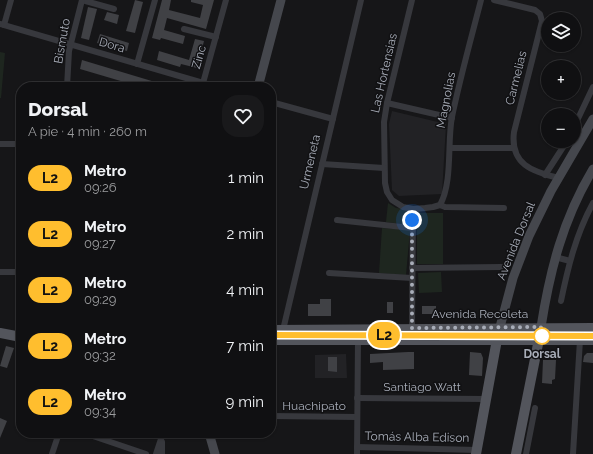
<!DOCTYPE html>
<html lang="es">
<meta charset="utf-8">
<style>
body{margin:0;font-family:Raleway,sans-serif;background:#19191b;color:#f1f3f6;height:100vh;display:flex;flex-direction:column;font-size:15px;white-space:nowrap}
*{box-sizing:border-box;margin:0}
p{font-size:13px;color:#9c9d9f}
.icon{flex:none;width:22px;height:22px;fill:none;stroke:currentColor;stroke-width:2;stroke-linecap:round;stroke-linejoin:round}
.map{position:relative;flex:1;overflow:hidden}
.sheet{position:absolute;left:16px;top:82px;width:260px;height:356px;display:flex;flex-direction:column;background:#101012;border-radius:16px;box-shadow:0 1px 3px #0004,0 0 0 1px #303032}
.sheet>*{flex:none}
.badge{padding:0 8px;border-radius:13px;font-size:14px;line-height:26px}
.controls{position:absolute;left:541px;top:12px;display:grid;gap:8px}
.controls a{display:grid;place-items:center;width:40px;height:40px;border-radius:50%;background:#101012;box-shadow:0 1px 3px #0004,0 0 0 1px #303032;font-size:20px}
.you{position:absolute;width:20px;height:20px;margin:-10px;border:3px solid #fff;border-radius:50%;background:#1a73e8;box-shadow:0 0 0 6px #1a73e833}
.map>.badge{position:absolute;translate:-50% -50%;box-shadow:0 0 0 2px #fff}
.round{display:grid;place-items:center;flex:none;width:42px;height:42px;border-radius:16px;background:#19191b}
.summary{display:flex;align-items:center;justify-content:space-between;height:68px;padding:0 12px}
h1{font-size:19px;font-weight:800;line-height:30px}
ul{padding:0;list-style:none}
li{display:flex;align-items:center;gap:12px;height:56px;padding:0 12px}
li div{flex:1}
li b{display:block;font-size:15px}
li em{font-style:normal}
li .badge{min-width:44px;font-weight:700;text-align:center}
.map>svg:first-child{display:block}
</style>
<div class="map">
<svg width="593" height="454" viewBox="0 0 593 454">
<rect width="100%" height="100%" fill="#161618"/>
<g fill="#222225">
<path d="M 392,111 L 446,124 L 442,194 L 399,196 L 392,190 L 389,124 Z"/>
<path d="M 346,354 L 347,378 L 315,378 L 315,355 Z"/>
</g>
<g fill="#1e261f">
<path d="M 0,52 L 5,53 L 1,98 L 0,98 Z"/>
<path d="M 388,203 L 396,208 L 411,210 L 410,225 L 386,222 Z"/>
<rect x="417" y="213" width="26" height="51"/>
<path d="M 382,228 L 410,230 L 406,275 L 379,273 Z"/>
<path d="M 441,272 L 442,292 L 419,293 L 418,273 Z"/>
<path d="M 168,433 L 203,433 L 205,439 L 167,438 Z"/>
</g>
<g fill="#404145">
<path d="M 135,0 L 143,2 L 135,33 L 126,31 Z"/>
<path d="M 162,0 L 171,0 L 169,10 L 200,18 L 203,5 L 191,2 L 191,0 L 214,0 L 206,29 L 167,18 L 164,30 L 185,36 L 183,44 L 161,38 L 160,40 L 152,38 Z"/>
<path d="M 88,7 L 97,9 L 89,40 L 81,38 Z"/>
<path d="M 107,12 L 119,15 L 117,24 L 104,20 Z"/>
<path d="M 100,34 L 129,43 L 127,51 L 97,43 Z"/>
<path d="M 195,39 L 204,41 L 197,68 L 181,64 L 180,67 L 157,60 L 159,51 L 189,60 Z"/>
<path d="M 82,60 L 155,82 L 165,86 L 165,87 L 141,87 L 80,69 Z"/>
<path d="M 320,299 L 331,299 L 331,316 L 308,316 L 308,304 L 320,304 Z"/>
<rect x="387" y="302" width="6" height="11"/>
<rect x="422" y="306" width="14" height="8"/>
<path d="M 6,346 L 14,348 L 7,368 L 0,366 Z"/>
<path d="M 408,352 L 414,352 L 414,369 L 383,370 L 383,362 L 370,363 L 370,354 Z"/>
<path d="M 470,352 L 481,353 L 483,358 L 482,376 L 469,375 Z"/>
<path d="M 587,353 L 593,353 L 593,363 L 583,362 L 584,356 Z"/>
<path d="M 328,357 L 337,357 L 337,372 L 328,371 Z"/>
<path d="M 543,360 L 556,360 L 555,379 L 552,380 L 552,384 L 542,383 Z"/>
<path d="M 0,418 L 7,421 L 0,438 Z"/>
</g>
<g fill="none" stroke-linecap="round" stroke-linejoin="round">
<g stroke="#37383d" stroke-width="6">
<path d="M 82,0 L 114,9"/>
<path d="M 412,0 L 387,103 L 384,122 L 385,183 L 387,192 L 392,200 L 403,207 L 413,209 L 425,208 L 433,207 L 440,205 L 445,207 L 504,208"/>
<path d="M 494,0 L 535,10 L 540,14 L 542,21 L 514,132 C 510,164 532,172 559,178"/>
<path d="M 0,24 L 217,87"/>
<path d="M 4,25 L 11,0"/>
<path d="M 184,29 L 216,37"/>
<path d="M 137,64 L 155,0"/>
<path d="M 203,83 L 226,0"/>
<path d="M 67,87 L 69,51 L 82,0"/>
<path d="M 19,93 L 21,93"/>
<path d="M 271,102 L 333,119"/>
<path d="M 387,103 L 452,118"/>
<path d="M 574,127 L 593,87"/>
<path d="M 0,144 L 21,144"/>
<path d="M 450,148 L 514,148"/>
<path d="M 322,164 L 384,168"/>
<path d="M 545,175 L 567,141"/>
<path d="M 440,205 C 453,182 447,142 452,117 C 460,78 471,39 481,0"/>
<path d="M 337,220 L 412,228"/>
<path d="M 20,231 L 21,231"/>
<path d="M 555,257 L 570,261"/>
<path d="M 412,268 L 501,267"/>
<path d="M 0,272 L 21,272"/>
<path d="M 329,273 L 412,278"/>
<path d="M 561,301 C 568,267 576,234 593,203"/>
<path d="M 412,328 L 413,209"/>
<path d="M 283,330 L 361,0"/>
<path d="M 357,398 L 486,399"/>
<path d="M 271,416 L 357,417"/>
<path d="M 84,433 L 146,454"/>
<path d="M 357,447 L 477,450"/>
<path d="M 52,454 L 59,433"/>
<path d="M 156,454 L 163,433"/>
<path d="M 162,454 L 162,442"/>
<path d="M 357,454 L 358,340"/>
<path d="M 526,454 L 535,408"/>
<path d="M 573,454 L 580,340"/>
</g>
<g stroke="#45474d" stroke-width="9">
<path d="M 258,87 L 281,0"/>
<path d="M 500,327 L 513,278 L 529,236 L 551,191 L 593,119"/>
<path d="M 541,327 C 550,270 563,219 593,169"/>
<path d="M 209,433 L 215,454"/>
</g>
<g stroke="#53555c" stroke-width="10">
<path d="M 271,330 L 593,328"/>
<path d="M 0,333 L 21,337"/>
<path d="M 271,340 L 593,340"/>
<path d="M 476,454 L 498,334"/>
<path d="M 516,454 L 540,334"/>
</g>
</g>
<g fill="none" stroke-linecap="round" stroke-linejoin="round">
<defs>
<path id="line" d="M 271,335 L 593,336"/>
</defs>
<use href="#line" stroke="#fff" stroke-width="9"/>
<use href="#line" stroke="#ffbe2e" stroke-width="6"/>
<path stroke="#a8adb8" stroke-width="4" stroke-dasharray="0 7.2" d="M 412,220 L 412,328 L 541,327 L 539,341 L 545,341 L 542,336"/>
</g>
<circle fill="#fff" stroke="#ffbe2e" stroke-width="2" cx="542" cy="336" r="8"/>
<g text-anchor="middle" stroke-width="3" stroke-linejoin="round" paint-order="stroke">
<g font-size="12" fill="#a8adb8" stroke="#111113">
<text transform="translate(62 41) rotate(-80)" y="4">Bismuto</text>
<text transform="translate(112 45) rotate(16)" y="4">Dora</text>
<text transform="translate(199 57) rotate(-74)" y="4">Zinc</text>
<text transform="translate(384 73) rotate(-77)" y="4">Las Hortensias</text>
<text transform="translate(516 78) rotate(-76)" y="4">Carmelias</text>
<text transform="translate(446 100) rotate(-79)" y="4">Magnolias</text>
<text transform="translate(310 162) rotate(-77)" y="4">Urmeneta</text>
<text transform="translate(516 241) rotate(-68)" y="4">Avenida Dorsal</text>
<text x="480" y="318">Avenida Recoleta</text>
<text x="422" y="391">Santiago Watt</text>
<text x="314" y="410">Huachipato</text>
<text transform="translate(417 437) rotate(1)" y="4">Tomás Alba Edison</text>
</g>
<g font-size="12" font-weight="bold" fill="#a8adb8" stroke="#111113">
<text x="542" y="358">Dorsal</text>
</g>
</g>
</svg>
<div class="controls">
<a><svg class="icon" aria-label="layers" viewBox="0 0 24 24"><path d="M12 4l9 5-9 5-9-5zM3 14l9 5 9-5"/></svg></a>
<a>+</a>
<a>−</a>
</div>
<div class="you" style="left:412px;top:220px"></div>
<b class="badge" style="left:384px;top:335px;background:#ffbe2e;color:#111">L2</b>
<section class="sheet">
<div class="summary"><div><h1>Dorsal</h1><p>A pie · 4 min · 260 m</p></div><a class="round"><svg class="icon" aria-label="heart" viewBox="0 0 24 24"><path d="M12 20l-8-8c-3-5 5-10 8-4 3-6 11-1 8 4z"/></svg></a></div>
<ul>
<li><span class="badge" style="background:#ffbe2e;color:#111">L2</span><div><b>Metro</b><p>09:26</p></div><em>1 min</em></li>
<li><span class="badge" style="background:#ffbe2e;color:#111">L2</span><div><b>Metro</b><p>09:27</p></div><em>2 min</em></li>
<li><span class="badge" style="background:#ffbe2e;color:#111">L2</span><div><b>Metro</b><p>09:29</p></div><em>4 min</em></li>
<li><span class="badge" style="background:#ffbe2e;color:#111">L2</span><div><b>Metro</b><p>09:32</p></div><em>7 min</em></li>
<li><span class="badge" style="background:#ffbe2e;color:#111">L2</span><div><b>Metro</b><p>09:34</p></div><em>9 min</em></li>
</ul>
</section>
</div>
